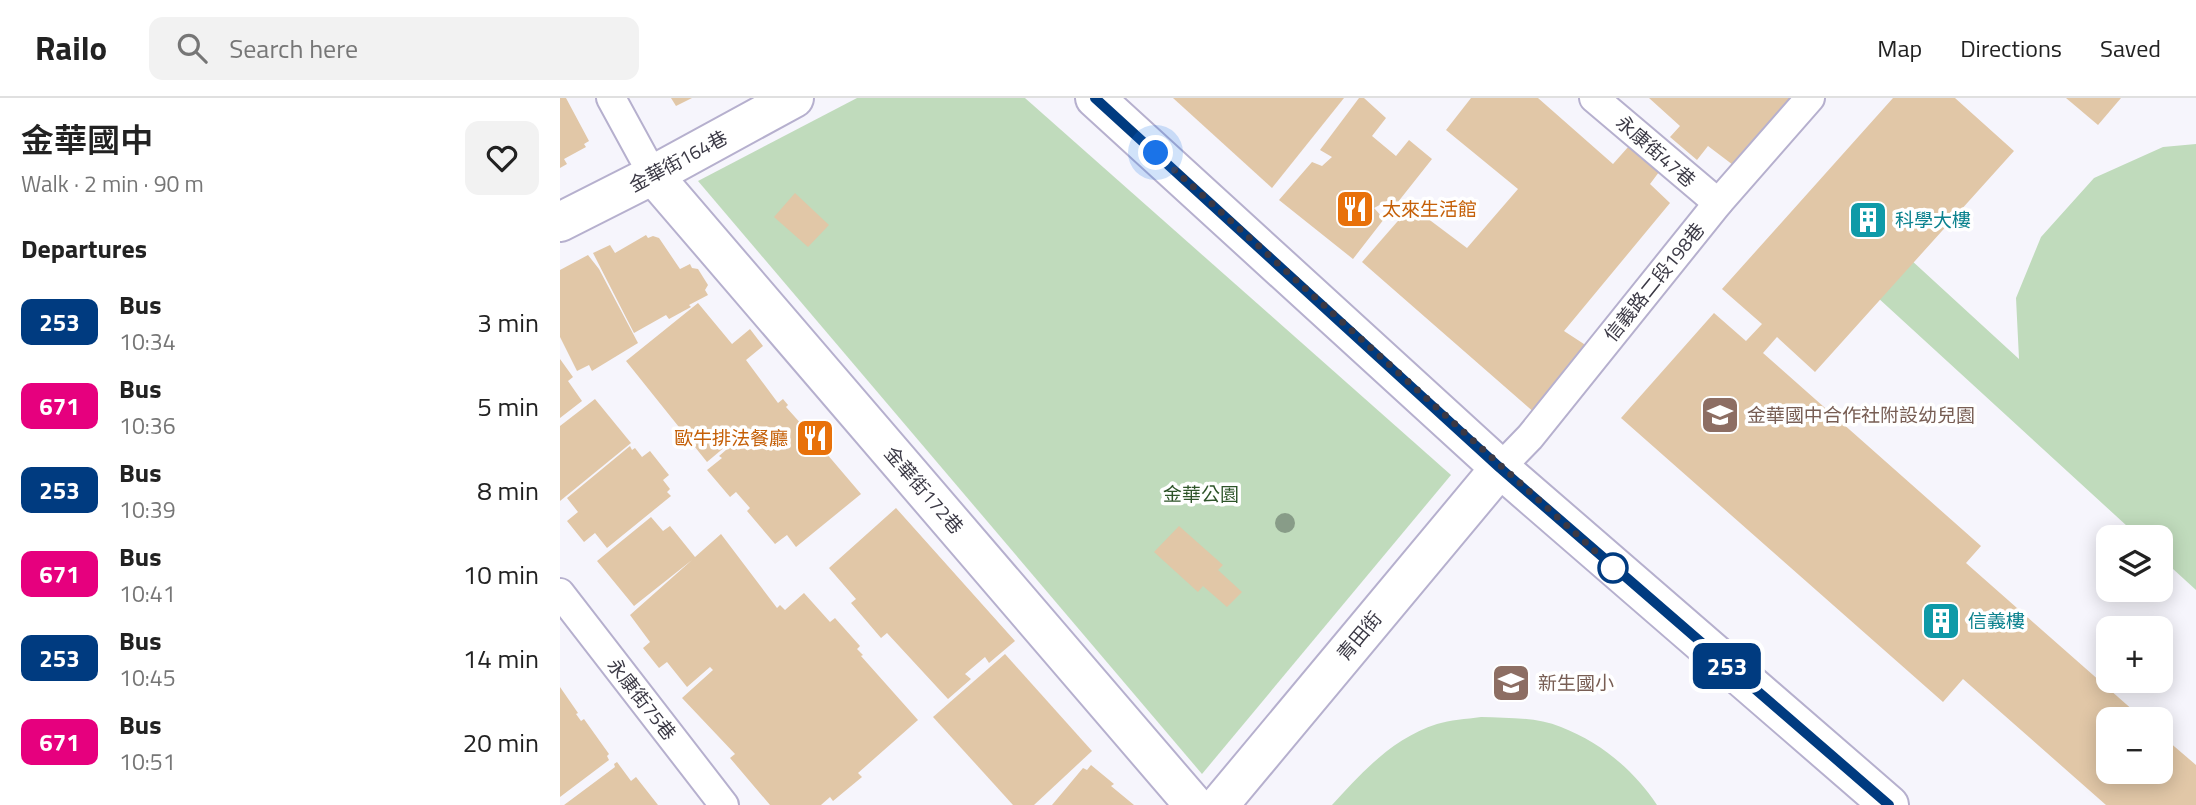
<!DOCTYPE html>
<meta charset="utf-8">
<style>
body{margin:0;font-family:"Titillium Web","Noto Sans TC",sans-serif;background:#f2f2f2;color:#222;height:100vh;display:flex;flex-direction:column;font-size:26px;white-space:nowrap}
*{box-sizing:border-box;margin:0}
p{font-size:23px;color:#767676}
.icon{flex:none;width:38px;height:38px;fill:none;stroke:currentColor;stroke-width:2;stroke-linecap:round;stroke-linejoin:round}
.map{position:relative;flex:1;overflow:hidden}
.details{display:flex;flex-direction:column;background:#fff;width:560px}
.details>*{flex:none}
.badge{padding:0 14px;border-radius:10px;font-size:24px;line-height:46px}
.fabs{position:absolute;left:1536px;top:427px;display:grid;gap:14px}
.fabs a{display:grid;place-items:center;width:77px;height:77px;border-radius:14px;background:#fff;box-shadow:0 4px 18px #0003;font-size:35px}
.you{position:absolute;width:35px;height:35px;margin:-18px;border:5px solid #fff;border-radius:50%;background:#1a73e8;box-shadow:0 0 0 10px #1a73e833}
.map>.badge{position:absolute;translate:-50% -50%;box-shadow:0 0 0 4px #fff}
h2{padding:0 21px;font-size:26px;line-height:63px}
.round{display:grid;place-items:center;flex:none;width:74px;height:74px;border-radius:14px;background:#f2f2f2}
.summary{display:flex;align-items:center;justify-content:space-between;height:119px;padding:0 21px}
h1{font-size:33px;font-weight:600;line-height:52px}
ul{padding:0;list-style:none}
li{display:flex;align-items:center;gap:21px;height:84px;padding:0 21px}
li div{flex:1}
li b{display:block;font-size:26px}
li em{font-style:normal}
li .badge{min-width:77px;font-weight:700;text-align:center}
header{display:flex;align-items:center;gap:42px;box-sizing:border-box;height:98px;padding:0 35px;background:#fff;border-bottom:2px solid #e0e0e0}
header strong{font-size:33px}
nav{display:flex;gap:38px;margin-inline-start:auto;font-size:24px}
.search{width:490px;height:63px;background:#f2f2f2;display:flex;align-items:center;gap:18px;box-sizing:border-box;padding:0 24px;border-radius:14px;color:#767676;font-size:26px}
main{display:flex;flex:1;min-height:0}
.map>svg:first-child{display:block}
</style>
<header>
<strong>Railo</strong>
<div class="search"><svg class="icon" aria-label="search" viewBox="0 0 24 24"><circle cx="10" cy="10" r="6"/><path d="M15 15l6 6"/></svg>Search here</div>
<nav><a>Map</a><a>Directions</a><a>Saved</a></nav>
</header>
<main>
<section class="details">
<div class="summary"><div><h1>金華國中</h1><p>Walk · 2 min · 90 m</p></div><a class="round"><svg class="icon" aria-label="heart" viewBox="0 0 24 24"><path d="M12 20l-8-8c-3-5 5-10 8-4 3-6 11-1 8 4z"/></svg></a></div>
<h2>Departures</h2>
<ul>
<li><span class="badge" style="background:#003b80;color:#fff">253</span><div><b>Bus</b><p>10:34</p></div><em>3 min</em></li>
<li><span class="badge" style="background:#e6007e;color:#fff">671</span><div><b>Bus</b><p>10:36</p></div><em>5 min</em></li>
<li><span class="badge" style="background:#003b80;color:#fff">253</span><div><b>Bus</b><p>10:39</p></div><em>8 min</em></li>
<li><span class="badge" style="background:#e6007e;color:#fff">671</span><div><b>Bus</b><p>10:41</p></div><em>10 min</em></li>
<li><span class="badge" style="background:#003b80;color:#fff">253</span><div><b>Bus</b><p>10:45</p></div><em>14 min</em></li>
<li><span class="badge" style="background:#e6007e;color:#fff">671</span><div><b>Bus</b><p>10:51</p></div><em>20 min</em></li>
</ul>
</section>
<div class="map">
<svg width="1636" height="707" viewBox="0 0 1636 707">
<rect width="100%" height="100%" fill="#f6f5fc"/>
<g fill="#c0dbbc">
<path d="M 297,0 L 465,0 L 891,377 L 642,676 L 138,83 Z"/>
<path d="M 1636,46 L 1636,492 L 1601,460 L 1601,439 L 1579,439 L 1269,155 L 1302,117 L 1459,261 L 1456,200 L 1481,139 L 1534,80 L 1603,49 Z"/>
<path d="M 921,619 C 947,620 976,619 1001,629 C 1040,644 1074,672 1097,707 L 772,707 C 802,674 833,640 877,626 C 890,622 906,621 921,619 Z"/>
</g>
<g fill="#e1c7a7">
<path d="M 0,0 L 6,0 L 29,43 L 24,46 L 26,49 L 4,61 L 7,66 L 0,70 Z"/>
<path d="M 111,0 L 132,0 L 116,8 Z"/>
<path d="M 613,0 L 784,0 L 712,90 Z"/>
<path d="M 799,0 L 804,0 L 826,20 L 812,38 L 836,58 L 849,42 L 872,61 L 834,109 L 827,103 L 814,110 L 824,121 L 793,161 L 719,102 L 752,64 L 762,68 L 772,59 L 760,52 Z"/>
<path d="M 911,0 L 978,0 L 1053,66 L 1069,48 L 1099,74 L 1090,86 L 1110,105 L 1004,233 L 1027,248 L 976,316 L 802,164 L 851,108 L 907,150 L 958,91 L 886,32 Z"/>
<path d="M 1089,0 L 1239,0 L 1177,70 L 1148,48 L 1137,62 L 1110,39 L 1120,28 Z"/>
<path d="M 1333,0 L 1395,0 L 1454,53 L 1255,274 L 1217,239 L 1203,255 L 1421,448 L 1406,465 L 1583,621 L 1549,621 L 1549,674 L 1601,674 L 1601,637 L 1636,667 L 1636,707 L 1546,707 L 1403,581 L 1383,604 L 1061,320 L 1154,215 L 1186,243 L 1202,226 L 1162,191 Z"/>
<path d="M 1506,0 L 1561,0 L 1538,27 Z"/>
<path d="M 235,95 L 269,127 L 248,149 L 214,119 Z"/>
<path d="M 86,137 L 88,140 L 93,138 L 99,140 L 120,171 L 130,166 L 132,170 L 138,171 L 148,187 L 145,192 L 148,197 L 129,207 L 131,209 L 109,221 L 106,217 L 74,235 L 33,155 L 50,147 L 55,155 Z"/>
<path d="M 28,157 L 39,171 L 78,245 L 32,273 L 29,267 L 17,273 L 0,239 L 0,172 Z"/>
<path d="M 138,205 L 172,246 L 190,231 L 203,248 L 186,262 L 218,305 L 223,301 L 228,307 L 226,309 L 243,328 L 245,327 L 250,333 L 249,335 L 301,396 L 236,449 L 227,437 L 215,446 L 187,413 L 190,410 L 176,394 L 170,399 L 147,372 L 162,360 L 159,358 L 188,333 L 185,332 L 147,364 L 66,263 Z"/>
<path d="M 0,261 L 13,279 L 8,283 L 22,303 L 0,320 Z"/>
<path d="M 35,301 L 71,345 L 0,403 L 0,328 Z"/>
<path d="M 70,348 L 72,352 L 75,350 L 82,359 L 90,353 L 109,377 L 103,382 L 110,391 L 107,394 L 111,398 L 47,450 L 35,435 L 24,444 L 7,423 L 18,414 L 7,400 Z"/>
<path d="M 336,410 L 455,543 L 429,565 L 425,559 L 405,576 L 411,581 L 388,601 L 327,535 L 321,540 L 291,505 L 296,501 L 269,470 Z"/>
<path d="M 91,419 L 103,433 L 110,428 L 135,459 L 161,436 L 217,510 L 220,507 L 225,512 L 244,495 L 270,524 L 275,520 L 300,548 L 297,551 L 303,557 L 301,558 L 358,622 L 298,675 L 302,679 L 273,703 L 270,699 L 261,707 L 210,707 L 170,660 L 175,656 L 122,600 L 153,572 L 150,569 L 127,589 L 107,564 L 99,570 L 83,550 L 90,544 L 70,517 L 132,462 L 74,508 L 37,463 Z"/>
<path d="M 619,428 L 663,467 L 658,472 L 682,494 L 667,509 L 643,488 L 638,494 L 594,454 Z"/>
<path d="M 445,556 L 532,653 L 474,707 L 453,707 L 373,619 Z"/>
<path d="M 0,589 L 18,615 L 16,616 L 21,623 L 24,621 L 49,656 L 47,658 L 49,662 L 0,699 Z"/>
<path d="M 57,664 L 71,683 L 76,679 L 98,707 L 4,707 L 55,669 L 54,666 Z"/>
<path d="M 531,667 L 554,686 L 551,688 L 574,707 L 492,707 L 523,670 L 527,672 Z"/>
</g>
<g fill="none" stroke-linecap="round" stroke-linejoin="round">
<defs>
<g id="service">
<path d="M 51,0 L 93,77"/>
<path d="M 1034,0 L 1158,105"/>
<path d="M 940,370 L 970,339 L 1158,105 L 1250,0"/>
<path d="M 0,495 L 164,707"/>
</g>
<g id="minor">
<path d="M 93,77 L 634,707"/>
<path d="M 0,124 L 93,77 L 234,0"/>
<path d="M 659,707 L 940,370"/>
</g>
<path id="tertiary" d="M 535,0 L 940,370 L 1329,707"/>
</defs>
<use href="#service" stroke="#b6b0ce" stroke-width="32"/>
<use href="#minor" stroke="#b6b0ce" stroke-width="42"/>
<use href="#tertiary" stroke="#b6b0ce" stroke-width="42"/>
<use href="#service" stroke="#fff" stroke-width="28"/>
<use href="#minor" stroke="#fff" stroke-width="38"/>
<use href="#tertiary" stroke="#fff" stroke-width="38"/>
</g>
<circle fill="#889c88" cx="725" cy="425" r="10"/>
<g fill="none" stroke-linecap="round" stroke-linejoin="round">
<defs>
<path id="line" d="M 535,0 L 940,370 L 1329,707"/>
</defs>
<use href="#line" stroke="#fff" stroke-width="16"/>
<use href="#line" stroke="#003b80" stroke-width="10"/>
<path stroke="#3b3945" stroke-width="7" stroke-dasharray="0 12.6" d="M 596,55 L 1057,473 L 1053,470"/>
</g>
<defs>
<symbol id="restaurant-square" viewBox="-11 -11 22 22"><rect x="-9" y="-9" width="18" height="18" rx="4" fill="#e8710a" stroke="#fff"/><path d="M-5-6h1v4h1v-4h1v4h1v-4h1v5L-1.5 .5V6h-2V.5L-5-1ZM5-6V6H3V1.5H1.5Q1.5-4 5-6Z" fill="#fff"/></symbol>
<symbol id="building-square" viewBox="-11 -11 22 22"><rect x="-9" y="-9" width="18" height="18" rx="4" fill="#0f9aa8" stroke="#fff"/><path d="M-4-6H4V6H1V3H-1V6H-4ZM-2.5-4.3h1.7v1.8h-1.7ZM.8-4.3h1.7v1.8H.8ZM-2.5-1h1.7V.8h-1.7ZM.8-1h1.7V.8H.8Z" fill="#fff"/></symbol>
<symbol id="school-square" viewBox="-11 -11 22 22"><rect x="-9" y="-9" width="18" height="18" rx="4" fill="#8d6e63" stroke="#fff"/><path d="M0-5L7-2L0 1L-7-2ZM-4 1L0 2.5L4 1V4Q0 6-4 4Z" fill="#fff"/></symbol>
</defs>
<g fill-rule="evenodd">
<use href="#restaurant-square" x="773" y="89" width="44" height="44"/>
<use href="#building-square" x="1286" y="100" width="44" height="44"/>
<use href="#school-square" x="1138" y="295" width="44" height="44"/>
<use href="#restaurant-square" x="233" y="318" width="44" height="44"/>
<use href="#building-square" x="1359" y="501" width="44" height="44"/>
<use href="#school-square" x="929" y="563" width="44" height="44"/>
</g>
<circle fill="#fff" stroke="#003b80" stroke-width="3.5" cx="1053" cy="470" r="14"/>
<g text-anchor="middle" stroke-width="7" stroke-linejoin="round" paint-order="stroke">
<g font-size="19" fill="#3b3945" stroke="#fff">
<text transform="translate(1096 53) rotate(41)" y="7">永康街47巷</text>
<text transform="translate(118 63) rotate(-28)" y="7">金華街164巷</text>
<text transform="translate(1094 184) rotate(-51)" y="7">信義路二段198巷</text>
<text transform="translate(364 392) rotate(49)" y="7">金華街172巷</text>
<text transform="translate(799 538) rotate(-50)" y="7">青田街</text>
<text transform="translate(82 601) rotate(52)" y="7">永康街75巷</text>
</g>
<g font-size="19" fill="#c56008" stroke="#fff" text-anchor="start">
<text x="822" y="118">太來生活館</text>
<text x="228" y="347" text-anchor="end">歐牛排法餐廳</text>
</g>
<g font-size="19" fill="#0d838f" stroke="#fff" text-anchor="start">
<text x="1335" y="129">科學大樓</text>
<text x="1408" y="530">信義樓</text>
</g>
<g font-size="19" fill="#785e54" stroke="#fff" text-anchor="start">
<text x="1187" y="324">金華國中合作社附設幼兒園</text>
<text x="978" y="592">新生國小</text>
</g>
<g font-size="19" fill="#2e5429" stroke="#fff">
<text x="641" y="403">金華公園</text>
</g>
</g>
</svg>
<div class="fabs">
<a><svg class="icon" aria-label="layers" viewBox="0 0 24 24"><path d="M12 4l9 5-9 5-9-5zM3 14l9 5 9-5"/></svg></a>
<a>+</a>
<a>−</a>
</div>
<div class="you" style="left:596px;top:55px"></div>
<b class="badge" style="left:1167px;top:568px;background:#003b80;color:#fff">253</b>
</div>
</main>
